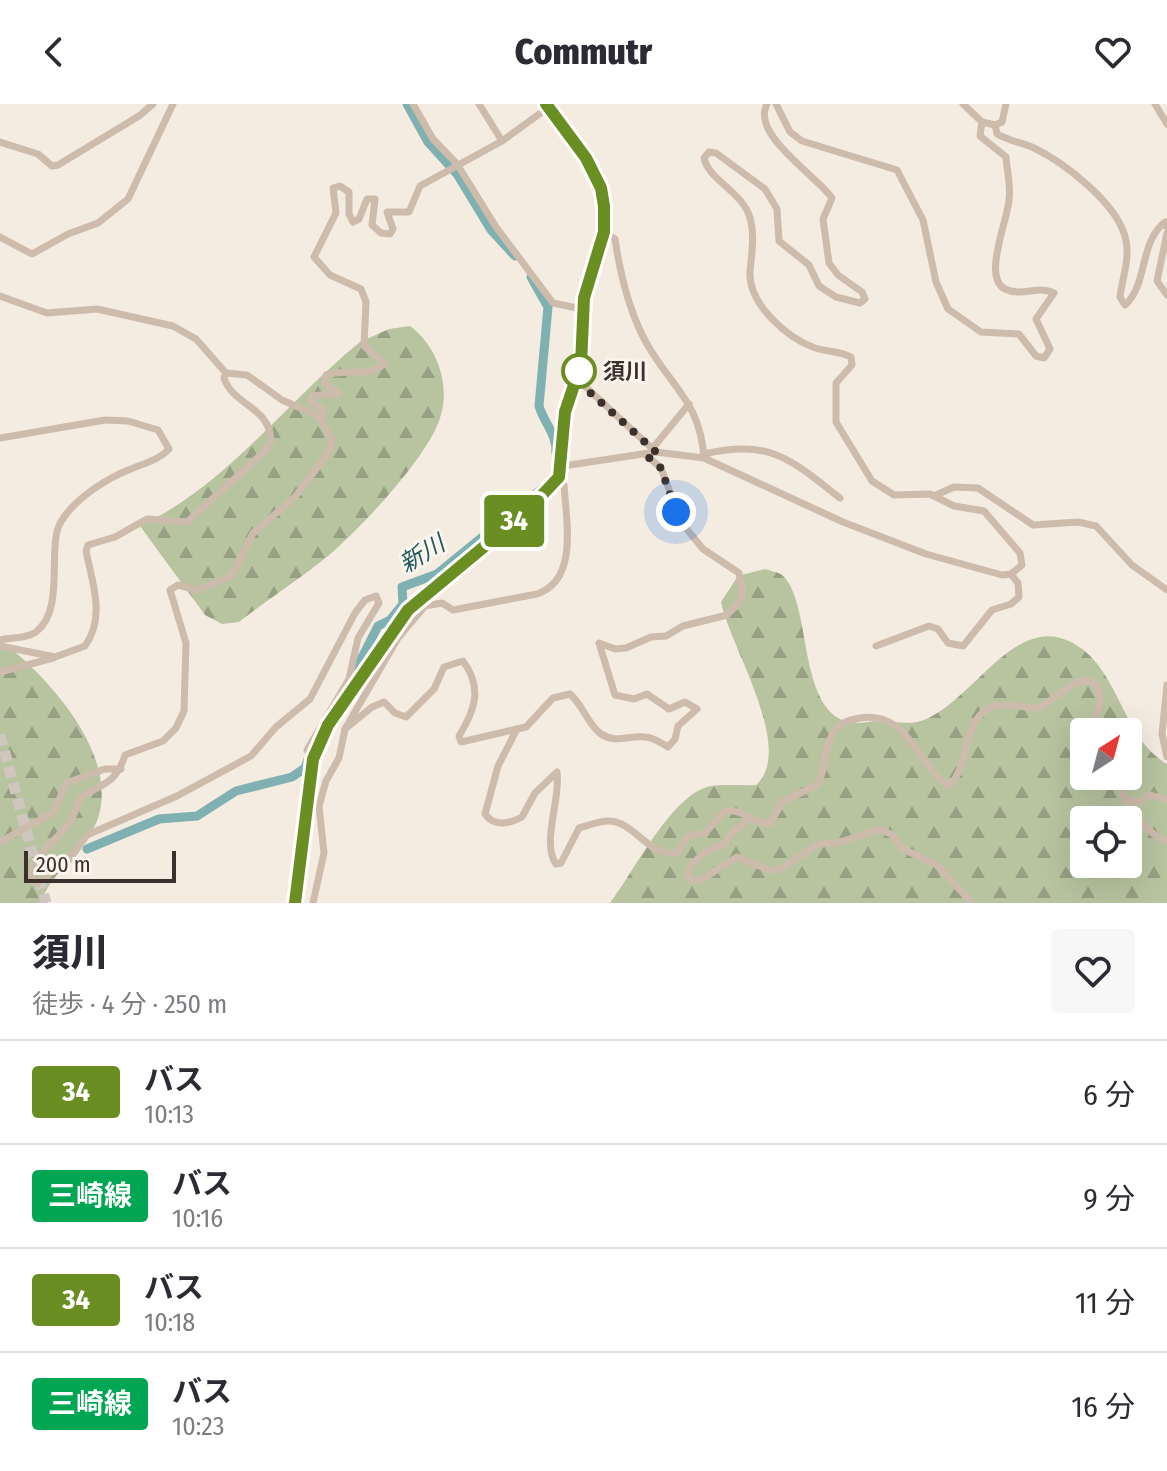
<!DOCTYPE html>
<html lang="ja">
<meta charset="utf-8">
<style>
body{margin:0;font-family:"Fira Sans Condensed","Noto Sans JP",sans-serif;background:#f7f7f7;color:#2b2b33;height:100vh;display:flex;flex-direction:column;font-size:30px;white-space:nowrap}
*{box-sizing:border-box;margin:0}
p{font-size:26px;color:#7c7c81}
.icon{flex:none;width:44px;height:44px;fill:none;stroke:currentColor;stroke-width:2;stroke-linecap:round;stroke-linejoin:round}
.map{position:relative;height:799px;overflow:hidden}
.side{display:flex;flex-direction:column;background:#fff;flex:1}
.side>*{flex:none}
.badge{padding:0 16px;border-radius:6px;font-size:28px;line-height:52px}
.needle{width:52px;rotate:36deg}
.buttons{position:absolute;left:1070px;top:614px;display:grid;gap:16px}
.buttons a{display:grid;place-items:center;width:72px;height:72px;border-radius:8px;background:#fff;box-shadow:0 8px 32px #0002;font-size:40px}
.scale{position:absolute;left:24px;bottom:20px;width:152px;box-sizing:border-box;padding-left:8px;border:4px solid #3b302b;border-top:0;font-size:22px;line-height:28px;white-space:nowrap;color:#3b302b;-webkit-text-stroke:6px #fbf5ee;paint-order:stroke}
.you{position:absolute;width:40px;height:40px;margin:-20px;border:6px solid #fff;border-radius:50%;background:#1a73e8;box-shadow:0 0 0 12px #1a73e833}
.map>.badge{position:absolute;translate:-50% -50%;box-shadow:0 0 0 4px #fff}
.round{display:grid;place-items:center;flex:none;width:84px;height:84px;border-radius:8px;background:#f7f7f7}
.headline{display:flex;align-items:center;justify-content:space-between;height:136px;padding:0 32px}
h1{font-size:38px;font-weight:800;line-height:60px}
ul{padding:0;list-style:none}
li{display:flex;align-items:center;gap:24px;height:104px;padding:0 32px;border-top:2px solid #e1e1e2}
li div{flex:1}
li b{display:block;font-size:30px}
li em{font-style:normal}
li .badge{min-width:88px;font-weight:700;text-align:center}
header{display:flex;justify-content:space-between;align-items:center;height:104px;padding:0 32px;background:#fff;font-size:36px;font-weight:800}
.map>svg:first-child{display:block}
</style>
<header><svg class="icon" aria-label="back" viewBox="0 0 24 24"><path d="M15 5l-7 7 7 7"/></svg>Commutr<svg class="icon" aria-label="heart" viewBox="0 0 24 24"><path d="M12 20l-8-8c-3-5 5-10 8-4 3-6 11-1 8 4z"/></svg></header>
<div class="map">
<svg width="1167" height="799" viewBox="0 0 1167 799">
<defs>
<pattern id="forest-firs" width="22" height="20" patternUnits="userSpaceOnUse" patternTransform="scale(2)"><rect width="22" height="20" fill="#b8c4a0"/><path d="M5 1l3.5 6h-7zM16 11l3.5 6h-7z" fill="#97a083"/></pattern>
</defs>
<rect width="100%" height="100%" fill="#f4ebe1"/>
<g fill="url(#forest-firs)" fill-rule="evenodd">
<path d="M 410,222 C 437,242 451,281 440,314 C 428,353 360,425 328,452 C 300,475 268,495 239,518 L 222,520 L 205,511 L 140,422 C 227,381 286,298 360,238 L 389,225 Z"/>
<path d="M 765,465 C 770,467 778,468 782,471 C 811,496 798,593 840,615 C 854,623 868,616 882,617 C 896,618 911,621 924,616 C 974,596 1015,509 1071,538 C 1120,563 1120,632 1167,660 L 1167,799 L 610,799 C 634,768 672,689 711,682 C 725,680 742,682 756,681 C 796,645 730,543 721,498 L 738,472 ZM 1084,628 L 1128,628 L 1128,672 L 1084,672 ZM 1084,716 L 1128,716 L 1128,760 L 1084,760 Z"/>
<path d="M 0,536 C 48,572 121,652 97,717 C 84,749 51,767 41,799 L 0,799 Z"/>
</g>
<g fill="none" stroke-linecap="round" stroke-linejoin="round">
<g stroke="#7fb0b2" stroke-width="9">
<path d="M 407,0 L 428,38 L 457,70 L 491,126 L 515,152"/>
<path d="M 531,173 L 548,203 L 539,302 C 544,319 557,330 556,349"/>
<path d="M 346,585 L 378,522 L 390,516 L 403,500 L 402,483 L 437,470 L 544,383"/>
<path d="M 87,745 L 159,715 L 197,712 L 236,687 L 292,673 L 305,664 L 310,650"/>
</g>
<path stroke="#cfc6bd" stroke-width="11" stroke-dasharray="11 5.5" stroke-linecap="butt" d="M 0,631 L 46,799"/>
<g stroke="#cdbbac" stroke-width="7">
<path d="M 413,0 L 433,35 L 457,60 L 496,123 L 553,199 L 582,205"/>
<path d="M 479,0 L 502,37"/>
<path d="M 776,0 L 790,28 L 802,37 L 897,66 L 923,116 L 936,178 L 948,205 L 981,228 L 1019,230 L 1036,252 L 1044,254 L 1050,245 L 1036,215 L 1054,189 C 1040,181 1021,193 1005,185 C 982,174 1008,115 1009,96 C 1011,82 1007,67 1006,53 L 980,32 L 982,18"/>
<path d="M 963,0 L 982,18 L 995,21"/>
<path d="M 1155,0 L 1167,20"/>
<path d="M 995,21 L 997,30 C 1009,37 1020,38 1032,43 C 1064,58 1120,101 1126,137 C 1130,155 1122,175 1120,193 L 1125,201 C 1148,181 1139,138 1165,118 L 1167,123"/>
<path d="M 995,21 L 1002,18 L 1006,0"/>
<path d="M 0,38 L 38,50 L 52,62 L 58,61 L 139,12 L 153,0"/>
<path d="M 604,128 L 615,135 C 620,169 630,210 647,240 C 672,284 700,298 704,354"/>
<path d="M 1167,129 L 1157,177 L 1167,191"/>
<path d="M 0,133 L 32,150 L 68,130 L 98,119 L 128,95 L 173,0"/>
<path d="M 0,192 L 47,209 L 97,205 L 173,222 L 196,235 L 226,269 L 247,271 L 282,296 L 319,312 L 332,335 L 329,348 L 295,393 L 253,429 L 232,472 L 197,486 L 178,481 L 170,486 L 186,539 L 184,607 L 176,624 L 163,637 L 125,651 C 117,677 105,680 82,692 C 76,701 75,712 68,721 C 57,735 28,756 33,777 L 37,779 L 69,756 L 87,731 L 177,692 L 251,652 L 276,623 L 310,595 L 355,509 L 365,496 L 376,492 L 379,499 L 358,534 L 349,575 L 307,646 L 313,655"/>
<path d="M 576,274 L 656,348"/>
<path d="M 319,312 L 323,311 L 323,305 L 311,298 L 312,292 L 339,289 L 325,280 L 326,271 C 347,263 365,276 385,259 L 364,242 L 366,198 L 361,185 L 330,171 L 314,153 L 336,109 L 333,84 L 340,82 L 349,88 L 349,110 L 353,118 L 359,115 L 367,95 L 375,95 L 372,121 L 381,129 L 390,130 L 393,125 L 387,108 L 409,108 L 420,82 L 502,37 L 549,3"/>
<path d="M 0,334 L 105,316 L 128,317 L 158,326 L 169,345 C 159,356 145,359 131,365 C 107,374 76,394 62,416 C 45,440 67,504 36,528 C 26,535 12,533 0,536"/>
<path d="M 652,345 L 689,300"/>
<path d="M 704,350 C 770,334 791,356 840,394"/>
<path d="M 563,362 L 656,348 L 704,354 L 843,418 L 926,450 L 1002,471 L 1011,470 L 1022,461 L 1020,449 L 984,407 L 954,402 L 930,390 L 894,391 L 872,377 L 836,318 L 836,279 L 852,261 L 851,253 C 841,247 827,248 815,244 C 787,234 748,200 750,167 C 752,147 756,125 747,106 C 737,86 708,74 704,54 L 709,48 L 716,49 L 765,85 L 777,105 L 779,137 L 809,161 L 819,182 L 836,193 L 860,199 L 865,195 L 862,188 L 838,171 L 829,159 L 823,115 L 832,94 C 817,72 750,30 767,0"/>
<path d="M 936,391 L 954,383 L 978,384 L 1033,421 L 1078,418 L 1096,422 L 1132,461 L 1167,486"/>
<path d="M 0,542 L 55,553 L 85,542 C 106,513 92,478 86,447 L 88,441 L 115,433 L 147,415 L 187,418 L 265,347 L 271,337 C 270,302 233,302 224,274 L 226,269"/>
<path d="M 876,542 L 929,522 L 938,525 L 948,539 L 963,542 L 992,506 L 1011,500 L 1019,493 L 1018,479 L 1011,470"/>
<path d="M 0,568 L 53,554"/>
<path d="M 1167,581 L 1162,630 L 1167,653"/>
<path d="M 345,625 L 372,603 L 384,598 L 395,609 L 406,613 L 434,585 L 444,563 L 463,557 C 483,584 475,606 459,632 L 461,638 L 526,623 L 553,594 L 570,590 C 583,601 588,621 601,630 C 616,640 629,631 645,633 C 653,633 661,639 668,643 L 675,635 L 678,622 L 697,605 L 685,598 L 669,605 L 647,590 L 634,595 L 615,591 L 599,539 L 615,545 L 626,544 L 651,533 L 666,532 L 683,522 L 727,511 L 740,498 L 743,489 L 739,469 L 703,445 L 681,418 L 661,364 L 647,352"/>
<path d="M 517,625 L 498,662 L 485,710 C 494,723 509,720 522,713 L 535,689 L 557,668 C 561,696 541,738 556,760 L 561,759 L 579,724 C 588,722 600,716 610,717 C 636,719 647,752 677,749 L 689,731 L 704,730 L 725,707 C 745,705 750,719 770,720 L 782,698 L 817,681 C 827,665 823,643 834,628 C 840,618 850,616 860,614 C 909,606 917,662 949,682 C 971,662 961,611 995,602 C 1010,598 1024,605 1039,604 L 1075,579 L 1088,576 L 1097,581 L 1100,598 L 1091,628"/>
<path d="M 1113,672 C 1126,695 1140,728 1167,737"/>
<path d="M 1126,696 L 1140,698 L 1148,691 L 1167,695"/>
<path d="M 749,715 L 729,732 L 725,740 C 710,744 693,754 687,770 L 689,776 L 701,776 L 737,753 L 769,766 L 779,766 L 818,740 L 838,739 L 879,725 L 891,730 L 903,745 L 937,761 L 972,799"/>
<path d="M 0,738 L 54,708 L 66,679 L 105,665 L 121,665"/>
<path d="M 313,799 L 324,749 L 319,702 L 326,677 L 339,654 L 345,625 L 398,534 L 425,502 L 442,499 L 453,506 L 537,490 C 579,476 566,416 564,381 L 559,373"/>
</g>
<path stroke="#5c4a42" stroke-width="11" d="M 295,799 L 313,655 L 328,621 L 408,506 L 527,407 L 559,373 L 565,308 L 581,260 L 584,194 L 604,128 L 604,102 L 601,84 L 586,54 L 546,0"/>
</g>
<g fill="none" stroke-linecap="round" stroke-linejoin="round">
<defs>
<path id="line" d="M 295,799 L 313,655 L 328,621 L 408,506 L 527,407 L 559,373 L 565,308 L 581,260 L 584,194 L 604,128 L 604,102 L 601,84 L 586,54 L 546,0"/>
</defs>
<use href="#line" stroke="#fff" stroke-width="18"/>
<use href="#line" stroke="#6b8e23" stroke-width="12"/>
<path stroke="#3b302b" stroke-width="8" stroke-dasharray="0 14.4" d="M 579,267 L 576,274 L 585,284 L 656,348 L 647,352 L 661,364 L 676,408"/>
</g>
<circle fill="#fff" stroke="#6b8e23" stroke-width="4" cx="579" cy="267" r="16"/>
<g text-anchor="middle" stroke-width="6" stroke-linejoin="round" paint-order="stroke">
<g font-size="22" font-weight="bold" fill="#3b302b" stroke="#fbf5ee" text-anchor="start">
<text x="603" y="275">須川</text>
</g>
<g font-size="24" font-style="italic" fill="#1f5a5e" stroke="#fbf5ee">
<text transform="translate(422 450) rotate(-31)" y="8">新川</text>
</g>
</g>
</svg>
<div class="buttons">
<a><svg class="needle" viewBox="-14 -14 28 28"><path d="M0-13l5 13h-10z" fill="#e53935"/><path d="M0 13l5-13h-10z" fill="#7c7c81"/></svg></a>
<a><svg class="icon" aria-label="locate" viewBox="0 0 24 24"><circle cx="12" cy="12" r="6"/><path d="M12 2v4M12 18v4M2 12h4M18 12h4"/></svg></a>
</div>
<div class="scale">200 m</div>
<div class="you" style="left:676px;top:408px"></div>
<b class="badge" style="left:514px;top:417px;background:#6b8e23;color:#fff">34</b>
</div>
<section class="side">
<div class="headline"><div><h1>須川</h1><p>徒歩 · 4 分 · 250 m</p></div><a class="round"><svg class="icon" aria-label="heart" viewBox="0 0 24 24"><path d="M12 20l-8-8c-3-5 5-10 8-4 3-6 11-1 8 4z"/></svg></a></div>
<ul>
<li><span class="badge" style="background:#6b8e23;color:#fff">34</span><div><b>バス</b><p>10:13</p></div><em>6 分</em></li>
<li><span class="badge" style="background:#00a651;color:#fff">三崎線</span><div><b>バス</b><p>10:16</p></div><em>9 分</em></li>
<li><span class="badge" style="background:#6b8e23;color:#fff">34</span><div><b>バス</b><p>10:18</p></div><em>11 分</em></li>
<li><span class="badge" style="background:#00a651;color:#fff">三崎線</span><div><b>バス</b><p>10:23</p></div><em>16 分</em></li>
</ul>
</section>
